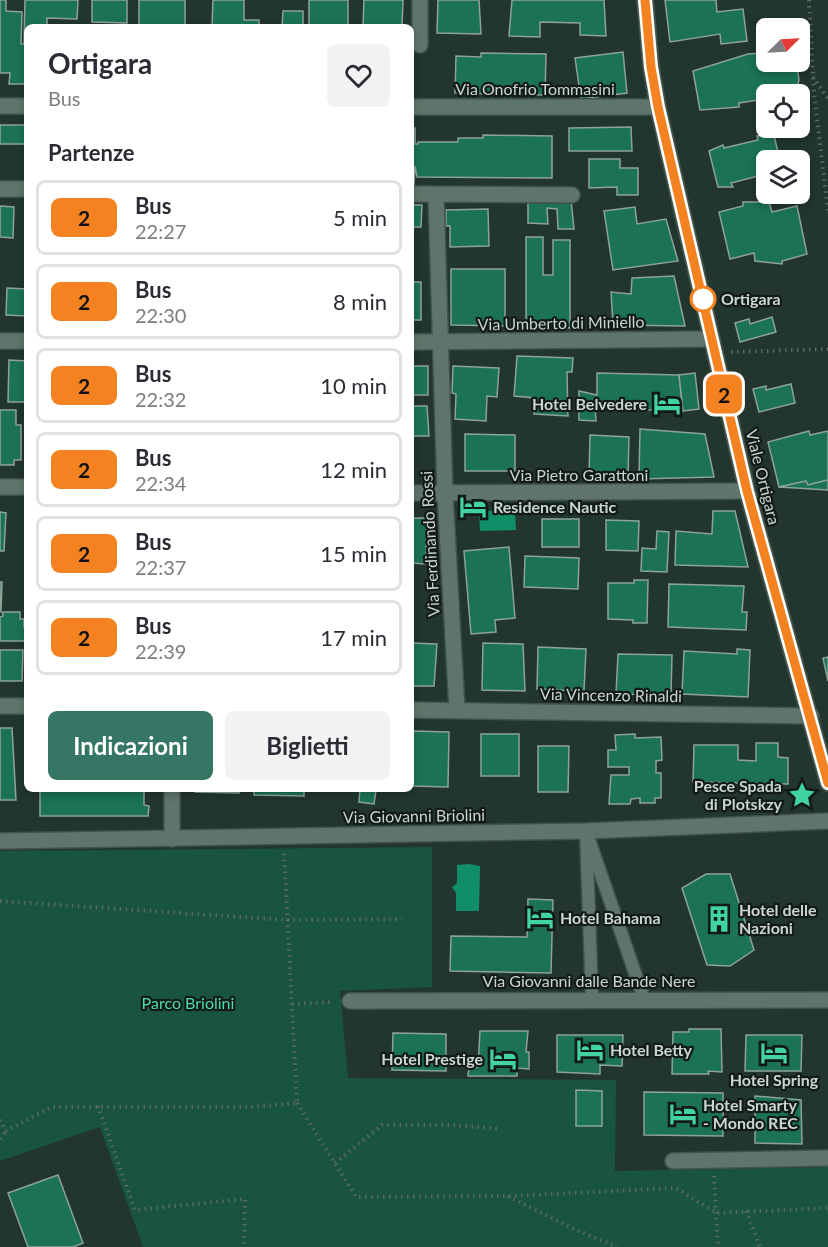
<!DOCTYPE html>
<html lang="it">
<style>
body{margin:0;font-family:Lato,sans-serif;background:#f2f2f3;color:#2b2b33;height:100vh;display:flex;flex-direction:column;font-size:22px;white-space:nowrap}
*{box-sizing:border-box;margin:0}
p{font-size:20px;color:#7c7c81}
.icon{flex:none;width:33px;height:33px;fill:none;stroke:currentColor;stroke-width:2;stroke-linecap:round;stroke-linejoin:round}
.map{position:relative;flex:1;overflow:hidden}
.sheet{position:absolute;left:24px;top:24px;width:390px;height:768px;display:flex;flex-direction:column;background:#fff;border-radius:9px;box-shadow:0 3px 9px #0003}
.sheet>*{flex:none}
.badge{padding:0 12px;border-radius:9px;font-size:21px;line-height:39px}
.needle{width:39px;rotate:66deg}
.controls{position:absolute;left:756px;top:18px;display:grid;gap:12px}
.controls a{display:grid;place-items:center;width:54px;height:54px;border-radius:9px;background:#fff;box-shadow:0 3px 9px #0003;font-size:30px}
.map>.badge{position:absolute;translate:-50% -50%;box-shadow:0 0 0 3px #fff}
h2{padding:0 24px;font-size:22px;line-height:54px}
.round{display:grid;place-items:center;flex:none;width:63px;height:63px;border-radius:9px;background:#f2f2f3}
.head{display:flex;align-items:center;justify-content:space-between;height:102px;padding:0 24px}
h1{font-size:28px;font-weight:700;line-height:45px}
.primary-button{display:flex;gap:12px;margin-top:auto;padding:12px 24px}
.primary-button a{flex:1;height:69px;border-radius:9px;background:#357764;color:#fff;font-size:24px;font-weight:700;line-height:69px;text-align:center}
.primary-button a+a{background:#f2f2f3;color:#2b2b33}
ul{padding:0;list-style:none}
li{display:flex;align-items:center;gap:18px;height:75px;margin:0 12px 9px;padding:0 12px;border:3px solid #e1e1e2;border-radius:9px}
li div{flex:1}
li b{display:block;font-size:22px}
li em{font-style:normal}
li .badge{min-width:66px;font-weight:700;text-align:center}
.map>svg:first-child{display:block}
</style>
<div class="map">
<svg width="828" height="1247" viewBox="0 0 828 1247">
<rect width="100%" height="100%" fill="#22362d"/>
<path fill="#18543e" d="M 432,847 L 432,987 L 340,991 L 348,1078 L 616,1080 L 615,1171 L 828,1167 L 828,1247 L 143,1247 L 100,1127 L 0,1161 L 0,851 Z"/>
<g fill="#108e67">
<path d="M 515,510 L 516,530 L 480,531 L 479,511 Z"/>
<path d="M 469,864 L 480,866 L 479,911 L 456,911 L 456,893 L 452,887 L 457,883 L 457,865 Z"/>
</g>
<g fill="#1b7254" stroke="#8da398" stroke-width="1.5">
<path d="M 0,0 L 6,0 L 6,11 L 22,12 L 21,44 L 24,44 L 25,0 L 78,0 L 77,19 L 47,18 L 47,27 L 27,27 L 27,89 L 27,84 L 9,84 L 10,73 L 0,73 Z"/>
<path d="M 92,0 L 127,0 L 127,23 L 92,22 Z"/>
<rect x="139" y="0" width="46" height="27"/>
<path d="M 213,0 L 244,0 L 244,20 L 259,20 L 259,27 L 212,27 Z"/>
<rect x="309" y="0" width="39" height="27"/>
<path d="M 364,0 L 403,0 L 402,27 L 363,27 Z"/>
<path d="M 438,0 L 479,0 L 481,34 L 437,33 Z"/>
<path d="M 512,0 L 604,0 L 606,36 L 580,35 L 580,23 L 540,22 L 540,37 L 509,36 Z"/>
<path d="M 665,0 L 716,0 L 717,12 L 743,9 L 747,41 L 721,44 L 720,34 L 670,42 Z"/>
<path d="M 283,11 L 303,11 L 303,27 L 282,27 Z"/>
<path d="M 623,52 L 627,93 L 581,99 L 575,58 Z"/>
<path d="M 481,53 L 546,54 L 545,95 L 455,93 L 456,56 L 481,57 Z"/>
<path d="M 766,53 L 766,62 L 796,62 L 799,80 L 796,92 L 766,94 L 766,103 L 760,106 L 758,100 L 739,103 L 739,107 L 700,110 L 693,71 L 748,54 Z"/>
<rect x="0" y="125" width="27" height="19"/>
<path d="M 631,127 L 632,151 L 569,151 L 569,128 Z"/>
<path d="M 411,128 L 415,128 L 415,144 L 418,144 L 418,142 L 458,142 L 458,138 L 483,138 L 483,135 L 552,136 L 552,178 L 417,177 L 415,166 L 414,186 L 411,186 Z"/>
<path d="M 757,136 L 774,136 L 780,160 L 766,160 L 766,174 L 731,183 L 733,187 L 718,187 L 709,151 L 723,145 L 724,148 L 758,140 Z"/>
<path d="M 589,159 L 620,159 L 620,168 L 638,168 L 638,195 L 617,195 L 617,187 L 589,188 Z"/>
<path d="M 528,200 L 571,200 L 574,229 L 558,229 L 557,209 L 547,208 L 548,224 L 528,223 Z"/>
<path d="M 743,202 L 769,202 L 772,212 L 797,206 L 807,254 L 782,261 L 782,264 L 755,261 L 754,253 L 730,259 L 719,212 L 743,206 Z"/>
<path d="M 411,205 L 422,205 L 421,227 L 411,227 Z"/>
<path d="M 0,206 L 14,207 L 13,238 L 0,237 Z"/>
<path d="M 635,207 L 637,224 L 666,219 L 678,261 L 613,270 L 604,211 Z"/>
<path d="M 488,209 L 489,246 L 450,247 L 450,226 L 446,226 L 446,210 Z"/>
<path d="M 526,237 L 543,237 L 543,275 L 553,275 L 553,240 L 570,240 L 570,328 L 553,328 L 553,324 L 542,324 L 542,328 L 526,328 Z"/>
<path d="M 451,269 L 505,269 L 505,326 L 451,325 Z"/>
<path d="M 674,276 L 685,326 L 613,325 L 611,292 L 631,294 L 632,278 Z"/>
<rect x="411" y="282" width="10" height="38"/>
<path d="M 7,288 L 27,289 L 27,316 L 6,315 Z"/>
<path d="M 772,317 L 776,332 L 740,342 L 735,323 L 749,319 L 750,324 Z"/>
<path d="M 517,356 L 573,358 L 572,372 L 567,372 L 568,416 L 534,414 L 535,398 L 514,396 Z"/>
<path d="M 9,360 L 27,361 L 27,402 L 8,402 Z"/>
<rect x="411" y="366" width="17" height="29"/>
<path d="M 453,366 L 499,368 L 497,397 L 487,396 L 486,421 L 455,419 L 456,394 L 452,393 Z"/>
<path d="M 597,373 L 679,375 L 683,411 L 595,408 L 596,421 L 579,420 L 579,391 L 597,395 Z"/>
<path d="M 695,373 L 699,409 L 683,411 L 679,375 Z"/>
<path d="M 791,384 L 795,403 L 759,412 L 753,389 L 766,386 L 766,390 Z"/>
<path d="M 411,406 L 427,406 L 429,436 L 411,436 Z"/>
<path d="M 0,410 L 16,410 L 16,425 L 21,425 L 21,460 L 14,460 L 14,465 L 0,465 Z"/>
<path d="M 640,429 L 705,434 L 714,477 L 639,479 Z"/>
<path d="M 809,431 L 810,435 L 828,431 L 828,480 L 808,485 L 806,481 L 779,487 L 768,442 Z"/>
<path d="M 465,434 L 515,435 L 515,471 L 465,471 Z"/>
<path d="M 590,435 L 629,437 L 628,477 L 589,476 Z"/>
<path d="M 828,480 L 828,490 L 779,487 L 806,481 L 808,485 Z"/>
<path d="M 713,511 L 735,511 L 748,567 L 675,565 L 676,531 L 712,534 Z"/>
<path d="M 0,512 L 6,513 L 4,551 L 0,551 Z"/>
<path d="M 411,518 L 427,518 L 426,564 L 411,563 Z"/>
<rect x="542" y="519" width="37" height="28"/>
<path d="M 606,520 L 639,521 L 638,551 L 606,550 Z"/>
<path d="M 657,531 L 669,532 L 667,572 L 641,571 L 642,548 L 656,549 Z"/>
<path d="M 509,547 L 515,618 L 495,620 L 496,632 L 471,634 L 464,551 Z"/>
<path d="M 525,556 L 579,558 L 578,589 L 524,587 Z"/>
<path d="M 634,580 L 648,580 L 647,623 L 633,623 L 633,620 L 608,619 L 608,583 L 634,583 Z"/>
<path d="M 0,582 L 2,582 L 1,612 L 0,611 Z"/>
<path d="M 669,584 L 744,586 L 742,612 L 747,612 L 746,630 L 668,627 Z"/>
<path d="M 3,612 L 20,612 L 20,619 L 24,619 L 24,627 L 27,627 L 26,641 L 0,641 L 0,617 L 3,616 Z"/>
<path d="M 411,643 L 437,644 L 434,686 L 411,686 Z"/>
<path d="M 483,643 L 523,644 L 525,691 L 482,690 Z"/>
<path d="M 538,647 L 586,649 L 584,691 L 537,689 Z"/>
<path d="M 737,649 L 750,650 L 748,697 L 682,694 L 684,651 L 737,654 Z"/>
<path d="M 0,650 L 23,650 L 22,681 L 0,681 Z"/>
<path d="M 618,654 L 672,655 L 671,695 L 616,694 Z"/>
<path d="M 828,657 L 828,681 L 823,658 Z"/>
<path d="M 0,728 L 12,728 L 16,800 L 0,800 Z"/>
<path d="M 411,731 L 449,732 L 448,787 L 411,786 Z"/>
<rect x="481" y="734" width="38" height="42"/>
<path d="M 635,734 L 635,738 L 661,737 L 662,760 L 656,761 L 656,773 L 661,773 L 661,798 L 655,798 L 655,803 L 640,803 L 640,798 L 631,799 L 630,804 L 609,804 L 611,775 L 629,775 L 629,767 L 608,767 L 608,750 L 616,750 L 615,735 Z"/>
<path d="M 756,743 L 778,743 L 778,757 L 788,758 L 788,784 L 693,782 L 694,745 L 738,745 L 738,760 L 756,761 Z"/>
<path d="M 538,746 L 569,746 L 568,792 L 538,792 Z"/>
<path d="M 40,789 L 144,789 L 144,805 L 149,806 L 148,816 L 40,816 Z"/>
<path d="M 195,789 L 239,789 L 239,793 L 195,792 Z"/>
<path d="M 254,789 L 304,789 L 304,796 L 254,795 Z"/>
<path d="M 360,789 L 376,790 L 374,804 L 359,802 Z"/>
<path d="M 706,874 L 730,874 L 754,950 L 730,966 L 707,965 L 682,888 Z"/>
<path d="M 528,899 L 553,900 L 551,973 L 450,971 L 451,936 L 527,937 Z"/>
<path d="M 689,1029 L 721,1029 L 722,1072 L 708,1071 L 709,1074 L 672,1074 L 673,1032 L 689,1032 Z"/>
<path d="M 480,1031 L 528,1031 L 526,1052 L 529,1052 L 529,1069 L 517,1068 L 517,1076 L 468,1076 L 469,1067 L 478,1067 Z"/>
<path d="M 393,1033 L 446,1034 L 446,1071 L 392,1070 Z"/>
<path d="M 557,1035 L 623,1035 L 622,1066 L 600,1065 L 600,1074 L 557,1072 Z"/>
<path d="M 746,1035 L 802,1035 L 801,1071 L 745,1071 Z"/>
<path d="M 576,1090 L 602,1091 L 602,1126 L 576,1126 Z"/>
<path d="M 644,1092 L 723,1093 L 723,1136 L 644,1135 Z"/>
<path d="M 755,1096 L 801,1100 L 802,1144 L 755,1143 Z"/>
<path d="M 58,1175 L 83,1243 L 73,1247 L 28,1247 L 8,1193 Z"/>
</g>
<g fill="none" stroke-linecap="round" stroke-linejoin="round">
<defs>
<path id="lane" d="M 592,999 L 586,831 L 644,999"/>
<g id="street">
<path d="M 420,0 L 420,45"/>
<path d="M 645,0 L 651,67 L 658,107 L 747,491 L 828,783"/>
<path d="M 0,106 L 27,106"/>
<path d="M 411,107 L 658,107"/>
<path d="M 0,189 L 27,189"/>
<path d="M 411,194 L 572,195"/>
<path d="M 436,195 L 445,493 L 457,710"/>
<path d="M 0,341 L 27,341"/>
<path d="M 411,342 L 712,339"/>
<path d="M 0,487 L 27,487"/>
<path d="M 411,493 L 747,491"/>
<path d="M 0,706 L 27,706"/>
<path d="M 411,710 L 811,716"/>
<path d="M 172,789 L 172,839"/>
<path d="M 0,841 L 586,831 L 828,821"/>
<path d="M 350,1001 L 828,1000"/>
<path d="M 673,1161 L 828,1158"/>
</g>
</defs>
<use href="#lane" stroke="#405149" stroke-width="15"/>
<use href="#street" stroke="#405149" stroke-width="18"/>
<g stroke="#596a62" stroke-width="4" stroke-dasharray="1.5 4.5" stroke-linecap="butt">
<path d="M 809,0 L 814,93 L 828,211"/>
<path d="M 813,77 L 828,99"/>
<path d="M 731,352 L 828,349"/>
<path d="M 0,901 L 287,920 L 402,919"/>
<path d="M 292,1004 L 333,1002"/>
<path d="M 297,1103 L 356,1197 L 508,1196 L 676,1188 L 717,1213 L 828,1208"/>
<path d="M 98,1106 L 135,1210 L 245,1199 L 244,1247"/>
<path d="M 0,1120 L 6,1131 L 51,1107 L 250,1107 L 297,1103 L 284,852"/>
<path d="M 0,1139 L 6,1131"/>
<path d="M 335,1163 L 382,1125 L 452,1125 L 501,1129"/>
<path d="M 714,1176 L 718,1247"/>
<path d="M 508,1196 L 574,1229 L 617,1247"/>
<path d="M 746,1211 L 760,1247"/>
</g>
<use href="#lane" stroke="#5f746a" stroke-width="12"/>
<use href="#street" stroke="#5f746a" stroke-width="15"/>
</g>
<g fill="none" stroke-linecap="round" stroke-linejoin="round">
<defs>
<path id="line" d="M 645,0 L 651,67 L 658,107 L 747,491 L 828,783"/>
</defs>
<use href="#line" stroke="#fff" stroke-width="14"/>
<use href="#line" stroke="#f58220" stroke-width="9"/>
</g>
<defs>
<symbol id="hotel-bare" viewBox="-9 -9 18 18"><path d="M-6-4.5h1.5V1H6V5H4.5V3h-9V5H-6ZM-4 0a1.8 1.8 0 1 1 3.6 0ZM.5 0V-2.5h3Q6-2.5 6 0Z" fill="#42d4a0" stroke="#121b17" stroke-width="2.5" paint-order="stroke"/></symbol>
<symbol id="sight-bare" viewBox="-9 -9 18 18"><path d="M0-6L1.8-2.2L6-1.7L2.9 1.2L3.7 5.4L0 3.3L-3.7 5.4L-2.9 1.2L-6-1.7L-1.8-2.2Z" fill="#42d4a0" stroke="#121b17" stroke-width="2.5" paint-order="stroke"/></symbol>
<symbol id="building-bare" viewBox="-9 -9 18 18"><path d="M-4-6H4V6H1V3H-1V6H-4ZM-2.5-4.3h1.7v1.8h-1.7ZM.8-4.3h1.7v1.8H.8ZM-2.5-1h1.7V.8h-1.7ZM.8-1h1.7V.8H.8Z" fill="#42d4a0" stroke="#121b17" stroke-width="2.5" paint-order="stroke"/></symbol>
</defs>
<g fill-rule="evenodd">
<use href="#hotel-bare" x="648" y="385" width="38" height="38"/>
<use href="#hotel-bare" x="454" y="488" width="38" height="38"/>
<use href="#sight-bare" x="783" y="776" width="38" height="38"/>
<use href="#hotel-bare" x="521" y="899" width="38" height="38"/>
<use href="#building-bare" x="700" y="900" width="38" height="38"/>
<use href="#hotel-bare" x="571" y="1031" width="38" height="38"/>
<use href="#hotel-bare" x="755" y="1034" width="38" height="38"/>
<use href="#hotel-bare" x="484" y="1040" width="38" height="38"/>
<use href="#hotel-bare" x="664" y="1095" width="38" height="38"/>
</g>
<circle fill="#fff" stroke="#f58220" stroke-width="3" cx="703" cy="299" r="12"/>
<g text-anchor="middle" stroke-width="4.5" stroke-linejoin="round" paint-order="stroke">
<g font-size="16" fill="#cad5d0" stroke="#121b17">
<text x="535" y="95">Via Onofrio Tommasini</text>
<text transform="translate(561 323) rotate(-1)" y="6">Via Umberto di Miniello</text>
<text x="579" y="481">Via Pietro Garattoni</text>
<text transform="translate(763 477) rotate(76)" y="6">Viale Ortigara</text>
<text transform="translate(430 544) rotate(-93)" y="6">Via Ferdinando Rossi</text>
<text transform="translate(611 695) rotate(1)" y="6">Via Vincenzo Rinaldi</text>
<text transform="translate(414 816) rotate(-1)" y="6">Via Giovanni Briolini</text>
<text x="589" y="987">Via Giovanni dalle Bande Nere</text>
</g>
<g font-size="16" font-weight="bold" fill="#cad5d0" stroke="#121b17" text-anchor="start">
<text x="721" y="305">Ortigara</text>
</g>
<g font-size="16" font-weight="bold" fill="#cad5d0" stroke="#121b17" text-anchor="start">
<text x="647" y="410" text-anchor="end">Hotel Belvedere</text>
<text x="493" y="513">Residence Nautic</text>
<text x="782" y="792" text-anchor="end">Pesce Spada<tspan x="782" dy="18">di Plotskzy</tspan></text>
<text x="739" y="916">Hotel delle<tspan x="739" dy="18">Nazioni</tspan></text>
<text x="560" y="924">Hotel Bahama</text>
<text x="610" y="1056">Hotel Betty</text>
<text x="483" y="1065" text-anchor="end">Hotel Prestige</text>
<text x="774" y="1086" text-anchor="middle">Hotel Spring</text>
<text x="703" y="1111">Hotel Smarty<tspan x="703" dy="18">- Mondo REC</tspan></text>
</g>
<g font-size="16" fill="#4adea9" stroke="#121b17">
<text x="188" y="1009">Parco Briolini</text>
</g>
</g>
</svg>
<div class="controls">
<a><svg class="needle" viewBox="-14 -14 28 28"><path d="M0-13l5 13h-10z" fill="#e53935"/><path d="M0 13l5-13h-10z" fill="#7c7c81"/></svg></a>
<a><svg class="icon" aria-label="locate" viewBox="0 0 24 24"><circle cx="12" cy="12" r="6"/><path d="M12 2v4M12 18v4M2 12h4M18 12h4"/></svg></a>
<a><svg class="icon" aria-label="layers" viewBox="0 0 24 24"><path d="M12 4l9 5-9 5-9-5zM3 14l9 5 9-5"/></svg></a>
</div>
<b class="badge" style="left:724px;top:394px;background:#f58220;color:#111">2</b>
<section class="sheet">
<div class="head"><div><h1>Ortigara</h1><p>Bus</p></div><a class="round"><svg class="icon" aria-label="heart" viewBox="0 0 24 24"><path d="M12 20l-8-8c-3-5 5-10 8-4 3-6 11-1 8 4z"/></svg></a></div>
<h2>Partenze</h2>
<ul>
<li><span class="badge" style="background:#f58220;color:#111">2</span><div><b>Bus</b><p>22:27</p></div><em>5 min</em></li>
<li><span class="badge" style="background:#f58220;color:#111">2</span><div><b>Bus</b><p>22:30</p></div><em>8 min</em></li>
<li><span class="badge" style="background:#f58220;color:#111">2</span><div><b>Bus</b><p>22:32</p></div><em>10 min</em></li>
<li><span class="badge" style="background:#f58220;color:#111">2</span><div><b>Bus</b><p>22:34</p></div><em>12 min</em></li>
<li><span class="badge" style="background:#f58220;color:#111">2</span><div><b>Bus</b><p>22:37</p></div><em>15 min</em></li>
<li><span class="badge" style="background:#f58220;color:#111">2</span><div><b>Bus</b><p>22:39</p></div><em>17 min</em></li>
</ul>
<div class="primary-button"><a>Indicazioni</a><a>Biglietti</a></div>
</section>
</div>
